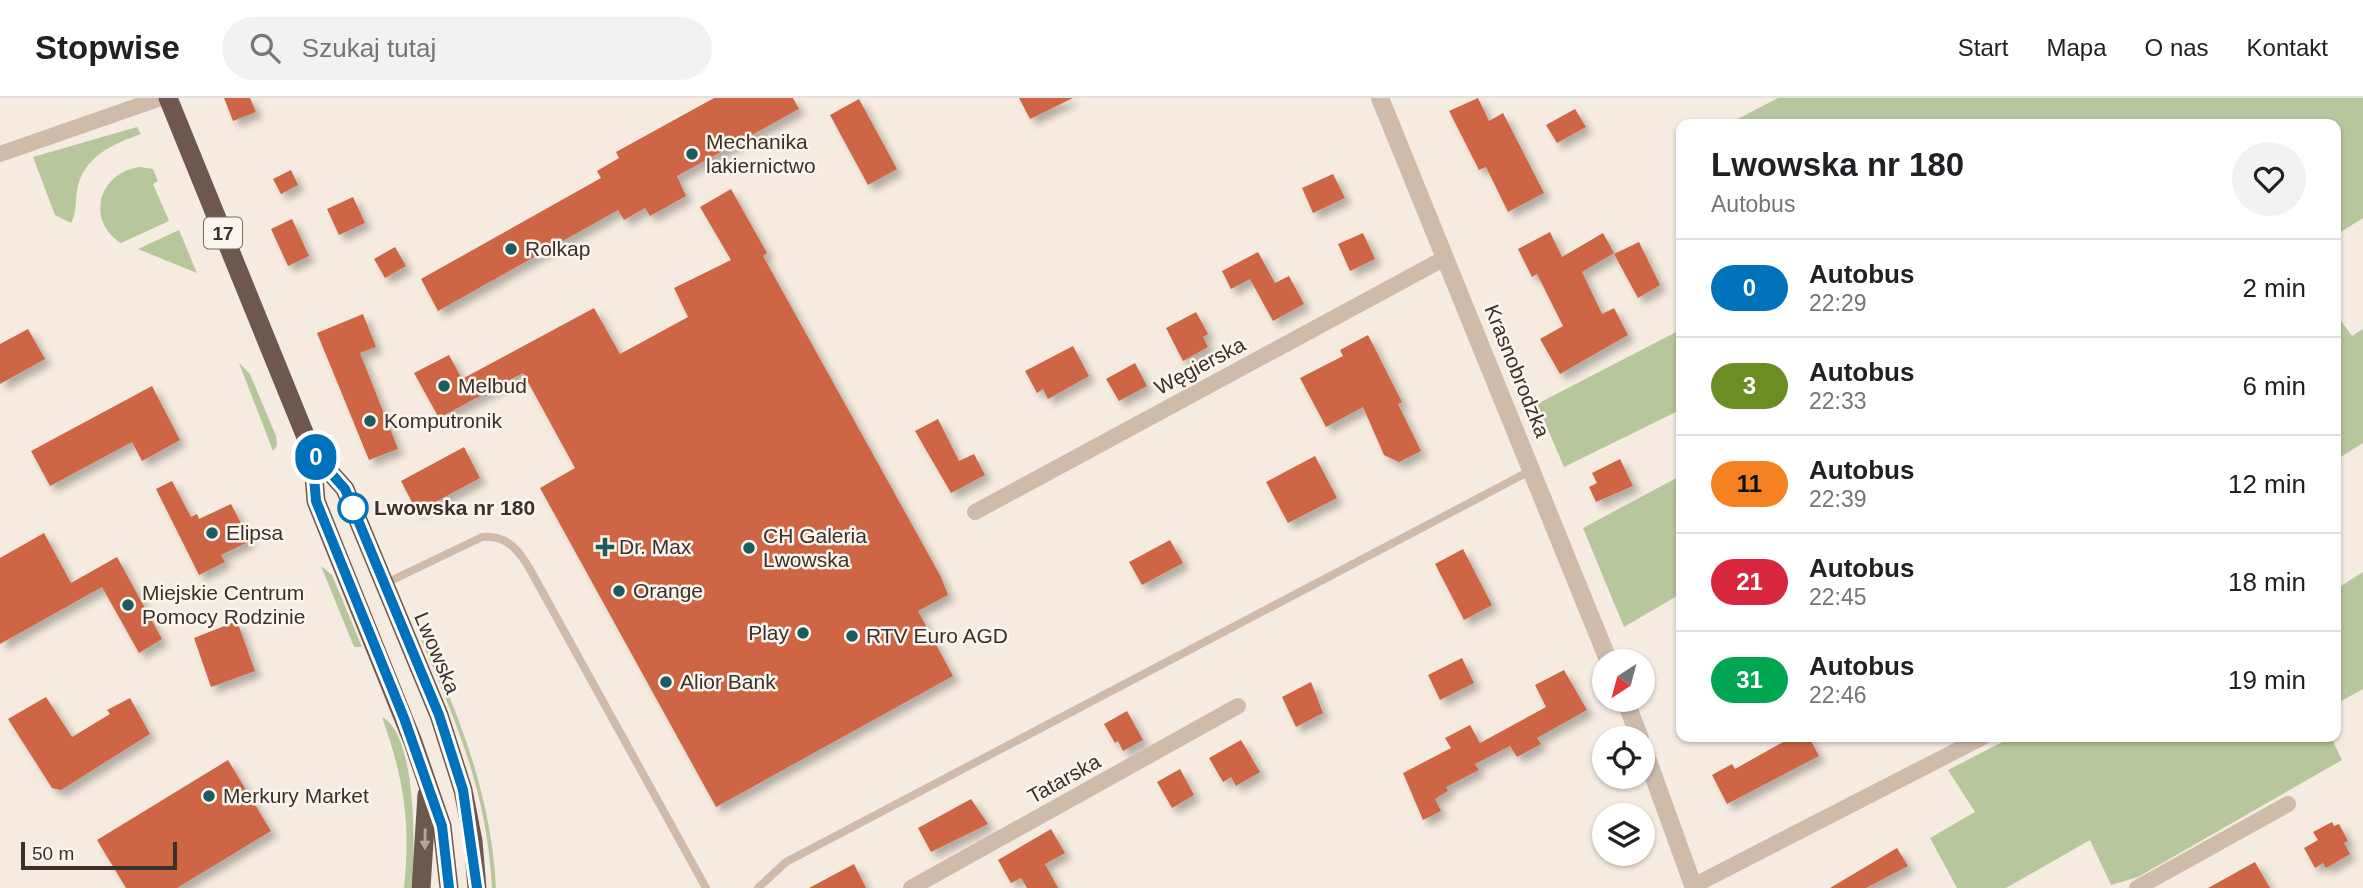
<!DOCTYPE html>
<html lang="pl">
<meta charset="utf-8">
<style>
body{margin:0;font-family:Arial,sans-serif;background:#f2f2f2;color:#202124;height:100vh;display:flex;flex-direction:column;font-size:26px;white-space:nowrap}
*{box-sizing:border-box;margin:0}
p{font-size:23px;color:#757577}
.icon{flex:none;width:38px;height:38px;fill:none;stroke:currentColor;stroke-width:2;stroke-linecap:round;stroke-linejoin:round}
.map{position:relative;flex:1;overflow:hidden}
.sheet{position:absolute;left:1676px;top:21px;width:665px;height:623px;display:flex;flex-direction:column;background:#fff;border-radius:14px;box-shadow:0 2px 5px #0004}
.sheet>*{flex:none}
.badge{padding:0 14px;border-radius:23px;font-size:24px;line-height:46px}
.needle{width:46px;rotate:216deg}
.controls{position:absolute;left:1592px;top:551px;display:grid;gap:14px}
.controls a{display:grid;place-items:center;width:63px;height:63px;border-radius:50%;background:#fff;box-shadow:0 2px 5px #0004;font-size:35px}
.scale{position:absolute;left:21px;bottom:18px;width:156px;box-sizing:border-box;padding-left:7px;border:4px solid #3c302a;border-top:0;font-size:19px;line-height:24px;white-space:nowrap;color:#3c302a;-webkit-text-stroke:5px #fcf5ed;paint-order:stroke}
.map>.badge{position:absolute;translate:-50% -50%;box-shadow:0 0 0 4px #fff}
.round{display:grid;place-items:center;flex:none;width:74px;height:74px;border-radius:37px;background:#f2f2f2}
.summary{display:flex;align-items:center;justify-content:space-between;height:119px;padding:0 35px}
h1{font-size:33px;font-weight:700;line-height:52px}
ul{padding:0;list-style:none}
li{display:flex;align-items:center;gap:21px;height:98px;padding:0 35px;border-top:2px solid #e0e0e0}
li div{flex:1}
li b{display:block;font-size:26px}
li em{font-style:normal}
li .badge{min-width:77px;font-weight:700;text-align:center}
header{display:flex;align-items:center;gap:42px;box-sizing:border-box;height:98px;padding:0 35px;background:#fff;border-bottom:2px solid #e0e0e0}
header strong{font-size:33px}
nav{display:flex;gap:38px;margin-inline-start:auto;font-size:24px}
.search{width:490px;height:63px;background:#f2f2f2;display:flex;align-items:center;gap:18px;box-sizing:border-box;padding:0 24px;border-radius:38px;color:#757577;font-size:26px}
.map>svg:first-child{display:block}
</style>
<header>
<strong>Stopwise</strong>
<div class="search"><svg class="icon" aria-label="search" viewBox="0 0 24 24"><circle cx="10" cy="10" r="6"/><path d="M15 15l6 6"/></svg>Szukaj tutaj</div>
<nav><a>Start</a><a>Mapa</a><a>O nas</a><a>Kontakt</a></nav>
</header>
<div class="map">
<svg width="2363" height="790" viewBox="0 0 2363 790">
<defs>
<filter id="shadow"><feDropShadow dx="6" dy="6" stdDeviation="3.5" flood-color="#0004"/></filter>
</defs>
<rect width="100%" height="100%" fill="#f5ebe0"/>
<g fill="#b8c69e">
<path d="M 1778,0 L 2363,0 L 2363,120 L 2336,137 L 2336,26 L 1728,26 Z"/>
<path d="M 137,29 L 141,36 C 113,46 82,59 77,93 C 75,105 77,114 71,125 L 55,117 L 33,59 Z"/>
<path d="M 140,69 L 153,71 L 158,83 L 153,86 L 169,123 L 121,145 C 85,122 99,74 140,69 Z"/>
<path d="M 179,132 L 197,175 L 138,151 Z"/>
<path d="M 2336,216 L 2352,238 L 2363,231 L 2363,345 L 2336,362 Z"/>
<path d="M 1682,231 L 1682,311 L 1564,369 L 1537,306 Z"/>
<path d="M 239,265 L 250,276 L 276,338 L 277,347 L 273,353 Z"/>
<path d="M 1682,377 L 1682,495 L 1624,529 L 1583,430 Z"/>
<path d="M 321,468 L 332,477 L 362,549 L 354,549 Z"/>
<path d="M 2363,474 L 2363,591 L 2336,606 L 2336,491 Z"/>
<path d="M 421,542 L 426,543 C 462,626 491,698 496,790 L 492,790 C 487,695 458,628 421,542 Z"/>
<path d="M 382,619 C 417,636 416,756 411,790 L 404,790 C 411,725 404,681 382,619 Z"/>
<path d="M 2012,639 L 2331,639 L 2342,662 L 2138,779 L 2111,787 L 2090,742 L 2006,790 L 1957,790 L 1930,740 L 1975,714 L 1948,672 Z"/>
</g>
<g fill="#ce6645" filter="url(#shadow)">
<path d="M 224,0 L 250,0 L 256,14 L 233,23 Z"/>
<path d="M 714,0 L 793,0 L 799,11 L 677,78 L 686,98 L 650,118 L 645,110 L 624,122 L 618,112 L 438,213 L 421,181 L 601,80 L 597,73 L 619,60 L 616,54 Z"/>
<path d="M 1019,0 L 1073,0 L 1030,21 Z"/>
<path d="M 1478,0 L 1489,23 L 1503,15 L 1544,95 L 1508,114 L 1486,69 L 1479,72 L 1449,13 Z"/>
<path d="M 859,1 L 897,71 L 868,87 L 830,17 Z"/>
<path d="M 1575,11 L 1586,29 L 1557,45 L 1546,27 Z"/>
<path d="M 291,72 L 298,87 L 281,96 L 273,81 Z"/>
<path d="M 1333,76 L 1345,100 L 1313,115 L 1302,90 Z"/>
<path d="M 731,91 L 767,155 L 763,158 L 941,479 L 948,497 L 918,513 L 953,578 L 716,709 L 540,390 L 575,370 L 523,275 L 439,320 L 414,275 L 449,257 L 462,281 L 594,210 L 620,256 L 688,219 L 674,190 L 731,162 L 700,109 Z"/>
<path d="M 353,99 L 365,125 L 339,137 L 327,111 Z"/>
<path d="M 292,121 L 309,158 L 288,168 L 271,131 Z"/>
<path d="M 1550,134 L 1562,159 L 1603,135 L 1614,155 L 1582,174 L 1602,216 L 1614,210 L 1628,237 L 1560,276 L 1540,241 L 1563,228 L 1537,176 L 1532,179 L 1518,151 Z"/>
<path d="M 1363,135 L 1375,161 L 1350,173 L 1338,146 Z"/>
<path d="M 1639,144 L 1660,187 L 1638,200 L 1614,156 Z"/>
<path d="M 395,149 L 406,168 L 385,180 L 374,161 Z"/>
<path d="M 1258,154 L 1275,185 L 1289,178 L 1304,206 L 1273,223 L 1250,181 L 1231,191 L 1222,173 Z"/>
<path d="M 1196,214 L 1208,236 L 1203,239 L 1208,249 L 1183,263 L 1166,230 Z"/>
<path d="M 363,216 L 376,249 L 360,255 L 398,351 L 369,362 L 317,235 Z"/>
<path d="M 28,231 L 45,261 L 0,286 L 0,246 Z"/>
<path d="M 1368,237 L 1402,304 L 1398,306 L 1421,353 L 1399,364 L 1384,357 L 1363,309 L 1326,329 L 1300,280 L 1343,258 L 1340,252 Z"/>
<path d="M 1073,248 L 1089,278 L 1048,301 L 1043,291 L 1037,295 L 1025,273 Z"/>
<path d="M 1135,265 L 1147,288 L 1119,303 L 1106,281 Z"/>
<path d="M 152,288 L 180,342 L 142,363 L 132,344 L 50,388 L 31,353 Z"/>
<path d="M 938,321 L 959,363 L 974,356 L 985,377 L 951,395 L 915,333 Z"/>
<path d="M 464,349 L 480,380 L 417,414 L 401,383 Z"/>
<path d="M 1315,358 L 1337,400 L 1288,425 L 1266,384 Z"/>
<path d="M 1620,361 L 1633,388 L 1596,404 L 1589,389 L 1597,385 L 1592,375 Z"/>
<path d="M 172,383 L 191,419 L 197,416 L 199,421 L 231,406 L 250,443 L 221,457 L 225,464 L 199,477 L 156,391 Z"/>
<path d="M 44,435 L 71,485 L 117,459 L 162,541 L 139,555 L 102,489 L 0,546 L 0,460 Z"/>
<path d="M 1170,442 L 1183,465 L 1142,487 L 1129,464 Z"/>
<path d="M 1463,451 L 1492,507 L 1464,522 L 1435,466 Z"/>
<path d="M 237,523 L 255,573 L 211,589 L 194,540 Z"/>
<path d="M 1462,560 L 1474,585 L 1440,602 L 1428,577 Z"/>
<path d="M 1564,572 L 1587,612 L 1537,640 L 1541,646 L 1517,659 L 1510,648 L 1475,666 L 1479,672 L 1446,689 L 1448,693 L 1435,701 L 1441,713 L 1423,722 L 1403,675 L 1451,650 L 1445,640 L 1470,627 L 1480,645 L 1546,609 L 1535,587 Z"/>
<path d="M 1311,584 L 1323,615 L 1296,629 L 1282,599 Z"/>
<path d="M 46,599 L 72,639 L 110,616 L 107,612 L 130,600 L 150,636 L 61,692 L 52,690 L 8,621 Z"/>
<path d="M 1127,613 L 1143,642 L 1123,653 L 1118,643 L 1115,645 L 1104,626 Z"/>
<path d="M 1792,639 L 1809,639 L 1819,658 L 1727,706 L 1712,677 L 1732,666 L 1735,671 Z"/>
<path d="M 1241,642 L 1260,674 L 1236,688 L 1231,679 L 1223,684 L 1209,660 Z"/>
<path d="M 228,662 L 271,733 L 177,790 L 126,790 L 97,742 Z"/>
<path d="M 1180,671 L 1194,697 L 1172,710 L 1157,684 Z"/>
<path d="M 971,701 L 988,726 L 931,754 L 918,730 Z"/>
<path d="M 2332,724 L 2334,728 L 2339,726 L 2348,743 L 2344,745 L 2350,756 L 2326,770 L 2323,765 L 2315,770 L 2304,750 L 2318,742 L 2313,734 Z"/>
<path d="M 1051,731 L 1065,755 L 1045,766 L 1058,790 L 1027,790 L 1021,780 L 1011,785 L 998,762 Z"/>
<path d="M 1897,750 L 1908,768 L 1866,790 L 1830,790 Z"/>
<path d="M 2255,764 L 2270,790 L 2208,790 Z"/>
<path d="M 854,766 L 866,790 L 809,790 Z"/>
</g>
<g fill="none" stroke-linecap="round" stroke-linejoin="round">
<g stroke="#cfbbaa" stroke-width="8">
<path d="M 384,486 L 482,439 C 508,436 521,455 532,475 L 706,790"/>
<path d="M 758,790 L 786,764 L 1530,373"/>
</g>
<g stroke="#cfbbaa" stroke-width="16">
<path d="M 0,56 L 161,0"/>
<path d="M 975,414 L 1445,160"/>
<path d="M 1693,788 L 1983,639"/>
<path d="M 911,790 L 1238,608"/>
<path d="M 2137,790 L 2288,706"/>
</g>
<g stroke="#cfbbaa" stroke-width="18">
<path d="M 1380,0 L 1609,564"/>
<path d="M 1625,602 L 1640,640"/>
<path d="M 1643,649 L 1694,790"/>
</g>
<g stroke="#6e584e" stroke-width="19">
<path d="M 168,0 L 312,354 L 316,403 L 413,644 L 442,728 L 449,790"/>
<path d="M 312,354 L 345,391 L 439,617 L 463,692 L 473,743 L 477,790"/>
<path d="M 421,790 L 427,697"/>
</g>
</g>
<defs><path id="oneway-solid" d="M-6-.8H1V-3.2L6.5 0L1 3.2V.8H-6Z" transform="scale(1.75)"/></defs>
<use fill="#b5a69e" href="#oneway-solid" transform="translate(425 741) rotate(91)"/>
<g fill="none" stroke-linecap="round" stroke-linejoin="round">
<defs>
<path id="line" d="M 449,790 L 442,728 L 404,620 L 316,403 L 312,354 L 345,391 L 439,617 L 463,692 L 477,790"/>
</defs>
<use href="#line" stroke="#fff" stroke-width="16"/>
<use href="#line" stroke="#0072bc" stroke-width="10"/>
</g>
<g fill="#1c5c61" stroke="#fcf5ed" stroke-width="2.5">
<circle cx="692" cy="56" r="7"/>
<circle cx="511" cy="151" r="7"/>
<circle cx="444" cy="288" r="7"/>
<circle cx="370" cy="323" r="7"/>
<circle cx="212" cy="435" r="7"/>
<path d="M601.5 438.5h7v7h7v7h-7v7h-7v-7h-7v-7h7z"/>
<circle cx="749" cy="450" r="7"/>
<circle cx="619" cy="493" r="7"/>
<circle cx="128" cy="507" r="7"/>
<circle cx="803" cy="535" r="7"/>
<circle cx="852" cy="538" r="7"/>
<circle cx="666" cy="584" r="7"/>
<circle cx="209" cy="698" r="7"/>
</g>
<circle fill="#fff" stroke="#0072bc" stroke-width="3.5" cx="353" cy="410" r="14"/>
<g text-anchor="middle" stroke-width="5" stroke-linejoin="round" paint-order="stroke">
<rect fill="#fcf5ed" stroke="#766b64" stroke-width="2" x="204" y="119.5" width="38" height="31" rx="5"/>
<g font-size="19" font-weight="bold" fill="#3c302a">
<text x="223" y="142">17</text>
</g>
<g font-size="21" fill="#3c302a" stroke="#fcf5ed" text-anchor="start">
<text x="706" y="51">Mechanika<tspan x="706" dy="24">lakiernictwo</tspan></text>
<text x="525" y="158">Rolkap</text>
<text x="458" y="295">Melbud</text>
<text x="384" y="330">Komputronik</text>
<text x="226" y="442">Elipsa</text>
<text x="763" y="445">CH Galeria<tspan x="763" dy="24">Lwowska</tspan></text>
<text x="619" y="456">Dr. Max</text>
<text x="633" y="500">Orange</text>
<text x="142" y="502">Miejskie Centrum<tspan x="142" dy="24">Pomocy Rodzinie</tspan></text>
<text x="789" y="542" text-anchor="end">Play</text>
<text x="866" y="545">RTV Euro AGD</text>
<text x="680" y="591">Alior Bank</text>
<text x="223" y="705">Merkury Market</text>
</g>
<g font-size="21" fill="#3c302a" stroke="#fcf5ed">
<text transform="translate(1200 268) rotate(-28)" y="7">Węgierska</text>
<text transform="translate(1517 273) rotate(68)" y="7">Krasnobrodzka</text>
<text transform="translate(437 555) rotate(67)" y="7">Lwowska</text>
<text transform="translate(1064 681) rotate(-29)" y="7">Tatarska</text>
</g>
<g font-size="21" font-weight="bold" fill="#3c302a" stroke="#fcf5ed" text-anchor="start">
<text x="374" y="417">Lwowska nr 180</text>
</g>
</g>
</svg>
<div class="controls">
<a><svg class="needle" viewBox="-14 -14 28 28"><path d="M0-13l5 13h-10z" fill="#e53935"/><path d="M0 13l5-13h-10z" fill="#757577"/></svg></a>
<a><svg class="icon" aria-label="locate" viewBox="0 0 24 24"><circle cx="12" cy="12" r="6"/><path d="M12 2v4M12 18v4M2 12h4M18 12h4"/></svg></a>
<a><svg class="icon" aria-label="layers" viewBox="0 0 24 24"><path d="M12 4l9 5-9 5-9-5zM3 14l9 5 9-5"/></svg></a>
</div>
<div class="scale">50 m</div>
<b class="badge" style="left:316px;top:359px;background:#0072bc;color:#fff">0</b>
<section class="sheet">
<div class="summary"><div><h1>Lwowska nr 180</h1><p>Autobus</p></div><a class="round"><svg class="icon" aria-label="heart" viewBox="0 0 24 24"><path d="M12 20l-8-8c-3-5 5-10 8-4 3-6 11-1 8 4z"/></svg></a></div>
<ul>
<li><span class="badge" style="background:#0072bc;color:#fff">0</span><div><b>Autobus</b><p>22:29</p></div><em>2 min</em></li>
<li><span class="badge" style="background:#6b8e23;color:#fff">3</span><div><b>Autobus</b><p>22:33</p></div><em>6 min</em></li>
<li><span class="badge" style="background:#f58220;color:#111">11</span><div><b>Autobus</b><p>22:39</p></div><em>12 min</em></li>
<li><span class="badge" style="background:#d7263d;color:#fff">21</span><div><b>Autobus</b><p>22:45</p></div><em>18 min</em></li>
<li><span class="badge" style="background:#00a651;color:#fff">31</span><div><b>Autobus</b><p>22:46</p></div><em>19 min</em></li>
</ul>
</section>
</div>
